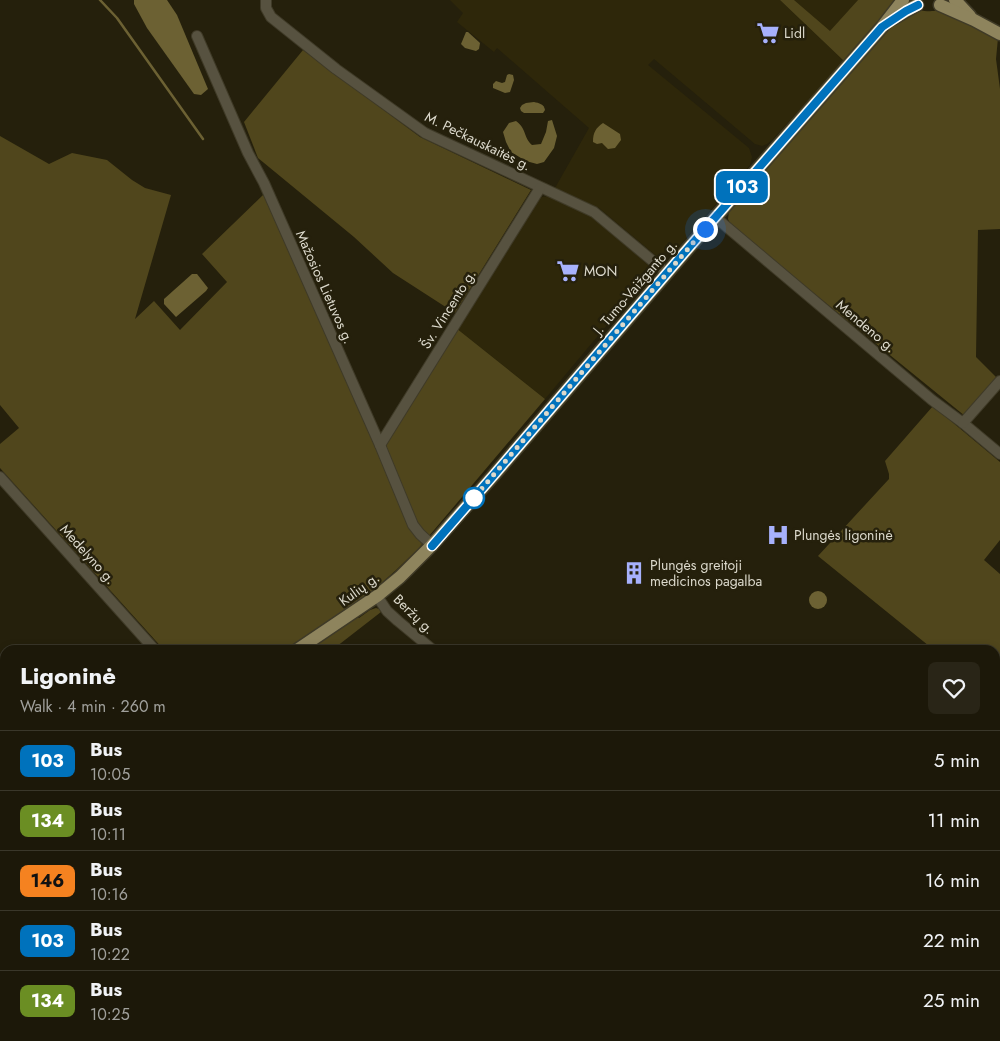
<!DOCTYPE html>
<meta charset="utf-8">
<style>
body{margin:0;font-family:Jost,sans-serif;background:#292517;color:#f1f3f6;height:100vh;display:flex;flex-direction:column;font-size:19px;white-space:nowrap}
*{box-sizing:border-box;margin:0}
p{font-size:16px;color:#a0a09c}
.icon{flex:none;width:28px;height:28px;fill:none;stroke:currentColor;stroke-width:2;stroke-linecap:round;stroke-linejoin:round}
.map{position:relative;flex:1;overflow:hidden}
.sheet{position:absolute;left:0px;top:645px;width:1000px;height:396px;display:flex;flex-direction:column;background:#1c1809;border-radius:15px 15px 0 0;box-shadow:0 2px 8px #0003,0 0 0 1px #3a372a}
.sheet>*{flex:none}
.badge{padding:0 10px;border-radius:8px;font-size:18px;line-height:32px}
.you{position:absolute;width:25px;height:25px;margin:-12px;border:4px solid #fff;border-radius:50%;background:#1a73e8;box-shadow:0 0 0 8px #1a73e833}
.map>.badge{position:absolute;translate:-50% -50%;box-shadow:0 0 0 2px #fff}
.round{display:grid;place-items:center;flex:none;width:52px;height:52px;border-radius:8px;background:#292517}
.headline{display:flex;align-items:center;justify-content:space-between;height:85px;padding:0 20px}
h1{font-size:24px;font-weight:700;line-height:38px}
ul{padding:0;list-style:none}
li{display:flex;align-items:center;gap:15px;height:60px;padding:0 20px;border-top:1px solid #3a372a}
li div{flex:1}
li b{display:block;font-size:19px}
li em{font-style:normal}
li .badge{min-width:55px;font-weight:700;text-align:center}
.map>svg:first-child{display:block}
</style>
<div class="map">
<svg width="1000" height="1041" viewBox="0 0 1000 1041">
<rect width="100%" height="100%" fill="#25200c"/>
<g fill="#2e270a">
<path d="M 450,0 L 780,0 L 844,61 L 772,140 L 767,144 L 762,146 L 755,144 L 654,59 L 648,65 L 749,148 L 752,157 L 750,165 L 675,251 L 661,258 L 654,254 L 599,208 L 555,188 L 589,128 L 497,48 L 494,52 L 457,22 L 463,13 Z"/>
<path d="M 794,0 L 858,0 L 830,32 Z"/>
<path d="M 550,196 L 593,217 L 648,265 L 649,270 L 648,276 L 545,399 L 456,328 L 536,200 L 542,197 Z"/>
</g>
<g fill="#50461c">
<path d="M 780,0 L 794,0 L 830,31 L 858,0 L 898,0 L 844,61 Z"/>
<path d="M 938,10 L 946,11 L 998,38 L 996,59 L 1000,89 L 1000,229 L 978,230 L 976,357 L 998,379 L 965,416 L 731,226 L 728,219 L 729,211 L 886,28 C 894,22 904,12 914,11 C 922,9 928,13 938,10 Z"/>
<path d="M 303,50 L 420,137 L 531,190 L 455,313 L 393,273 L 354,237 L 258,158 L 244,122 Z"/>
<path d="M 0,136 L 49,164 L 72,153 L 107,160 L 132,180 L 145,188 L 171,195 L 135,319 L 154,301 L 180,330 L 227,282 L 202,254 L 264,194 L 379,453 L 456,328 L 545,399 L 418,549 L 395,571 L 377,587 L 288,650 L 164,650 L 0,468 L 0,444 L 19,428 L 0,405 Z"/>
<path d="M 933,406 L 1000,462 L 1000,540 L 984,560 L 1000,574 L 1000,678 L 995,685 L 995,650 L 934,650 L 818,556 L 889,479 L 889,474 L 885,461 Z"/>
<path d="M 376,608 L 379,609 L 381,612 L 332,650 L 307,650 L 357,617 L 359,618 L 370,610 Z"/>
</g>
<g fill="#6c6133">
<path d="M 134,0 L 167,0 L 177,15 L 208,89 L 201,95 L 194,94 L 147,28 L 134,4 Z"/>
<path d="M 466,32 L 468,32 L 480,43 L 479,49 L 476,51 L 465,48 L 461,44 Z"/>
<path d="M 509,74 L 513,75 L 514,80 L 510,92 L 505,93 L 493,88 L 493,84 L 496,81 L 502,83 L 505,82 L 507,75 Z"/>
<path d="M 534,102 C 539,103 544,104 545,110 L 543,113 L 524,113 L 521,111 L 520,108 L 522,105 L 526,103 Z"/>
<path d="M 552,120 L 557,136 L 554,148 L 544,162 L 537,164 L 526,161 L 511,152 L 506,142 L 503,132 L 509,123 L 516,121 C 527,129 523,137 532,145 L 541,144 L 546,132 L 548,121 Z"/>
<path d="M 603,123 L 620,134 L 621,140 L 615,148 L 608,149 L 602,143 L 597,144 L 593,142 C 593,132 596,128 603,123 Z"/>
<path d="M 192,274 L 197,274 L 208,288 L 206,291 L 176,317 L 164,304 L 164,299 Z"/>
<circle cx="818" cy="600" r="9"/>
<path d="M 95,1036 L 150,1036 L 152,1041 L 99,1041 Z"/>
</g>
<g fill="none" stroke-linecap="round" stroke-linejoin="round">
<g stroke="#6c6133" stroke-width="2.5">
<path d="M 100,0 L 117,18 L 203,139"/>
<path d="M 0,964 L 5,969"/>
<path d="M 77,1036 L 82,1041"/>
</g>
<defs>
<g id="minor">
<path d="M 266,0 L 266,8 L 271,17 L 336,69 L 425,133 L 594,212 L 667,273"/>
<path d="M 197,36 L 248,153 L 264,183 L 380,445 L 413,525 L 420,534 L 432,545"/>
<path d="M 715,217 L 932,400 L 963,423 L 1000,454"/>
<path d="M 963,423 L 1000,381"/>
<path d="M 380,445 L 540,188"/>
<path d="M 0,477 L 155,650"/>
<path d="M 377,596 L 387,611 L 398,621 L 433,650"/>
<path d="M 995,913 L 1000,911"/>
<path d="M 503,1036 L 509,1041"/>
</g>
<g id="major">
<path d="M 955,0 L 970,16"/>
<path d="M 940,5 L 974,20 L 1000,34"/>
<path d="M 894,18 L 906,11 L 917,5"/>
<path d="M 297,650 L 377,596 L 400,577 L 432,545 L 493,476 L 685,252 L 882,27 L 903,0"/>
<path d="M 0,884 L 5,879"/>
</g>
</defs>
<use href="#minor" stroke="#3f3a27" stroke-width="12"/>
<use href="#major" stroke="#3f3a27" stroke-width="15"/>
<use href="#minor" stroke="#575240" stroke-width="10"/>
<use href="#major" stroke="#8e845d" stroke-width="12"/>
</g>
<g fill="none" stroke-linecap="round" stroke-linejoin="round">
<defs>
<path id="line" d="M 432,546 L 493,476 L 685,252 L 882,27 L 906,11 L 918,5"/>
</defs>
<use href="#line" stroke="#fff" stroke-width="11"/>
<use href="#line" stroke="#0072bc" stroke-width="8"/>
<path stroke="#dcd9cc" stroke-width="5" stroke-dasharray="0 9" d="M 474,498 L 472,500 L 705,229"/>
</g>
<defs>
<symbol id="supermarket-bare" viewBox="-9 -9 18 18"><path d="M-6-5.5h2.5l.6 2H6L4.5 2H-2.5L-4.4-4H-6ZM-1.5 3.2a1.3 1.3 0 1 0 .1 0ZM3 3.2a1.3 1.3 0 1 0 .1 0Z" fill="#a7b1fc" stroke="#25200c" stroke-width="2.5" paint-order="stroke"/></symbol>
<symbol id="hospital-bare" viewBox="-9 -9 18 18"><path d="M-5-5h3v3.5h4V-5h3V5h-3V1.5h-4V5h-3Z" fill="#a7b1fc" stroke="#25200c" stroke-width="2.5" paint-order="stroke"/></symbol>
<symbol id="building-bare" viewBox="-9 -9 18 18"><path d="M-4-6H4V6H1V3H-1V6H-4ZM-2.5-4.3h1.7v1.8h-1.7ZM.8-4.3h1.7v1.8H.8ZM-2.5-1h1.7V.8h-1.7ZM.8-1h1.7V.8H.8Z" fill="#a7b1fc" stroke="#25200c" stroke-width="2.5" paint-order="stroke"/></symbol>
</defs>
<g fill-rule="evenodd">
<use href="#supermarket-bare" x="752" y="17" width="32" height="32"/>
<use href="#supermarket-bare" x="552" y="255" width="32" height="32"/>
<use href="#hospital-bare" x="762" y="519" width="32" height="32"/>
<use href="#building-bare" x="618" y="557" width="32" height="32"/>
</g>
<circle fill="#fff" stroke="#0072bc" stroke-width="2.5" cx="474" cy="498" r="10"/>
<g text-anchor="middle" stroke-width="5" stroke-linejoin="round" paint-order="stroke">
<g font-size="14" fill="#dcd9cc" stroke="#25200c" text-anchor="start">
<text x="784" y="38">Lidl</text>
<text x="584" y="276">MON</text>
<text x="794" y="540">Plungės ligoninė</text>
<text x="650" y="570">Plungės greitoji<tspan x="650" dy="16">medicinos pagalba</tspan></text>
</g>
<g font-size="14" fill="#dcd9cc" stroke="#25200c">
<text transform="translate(478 141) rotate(26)" y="5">M. Pečkauskaitės g.</text>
<text transform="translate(325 287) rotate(66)" y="5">Mažosios Lietuvos g.</text>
<text transform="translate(635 287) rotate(-49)" y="5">J. Tumo-Vaižganto g.</text>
<text transform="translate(448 309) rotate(-58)" y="5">Šv. Vincento g.</text>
<text transform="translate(866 326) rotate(40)" y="5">Mendeno g.</text>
<text transform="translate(88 554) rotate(48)" y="5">Medelyno g.</text>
<text transform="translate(359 589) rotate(-36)" y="5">Kulių g.</text>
<text transform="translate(414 614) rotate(44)" y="5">Beržų g.</text>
</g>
</g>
</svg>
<div class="you" style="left:705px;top:229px"></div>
<b class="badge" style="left:742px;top:187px;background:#0072bc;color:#fff">103</b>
<section class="sheet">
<div class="headline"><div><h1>Ligoninė</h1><p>Walk · 4 min · 260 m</p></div><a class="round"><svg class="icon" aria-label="heart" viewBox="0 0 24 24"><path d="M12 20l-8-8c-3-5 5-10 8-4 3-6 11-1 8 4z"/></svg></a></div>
<ul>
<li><span class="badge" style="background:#0072bc;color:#fff">103</span><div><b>Bus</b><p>10:05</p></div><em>5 min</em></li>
<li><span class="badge" style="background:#6b8e23;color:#fff">134</span><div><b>Bus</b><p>10:11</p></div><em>11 min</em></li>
<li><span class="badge" style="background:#f58220;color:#111">146</span><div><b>Bus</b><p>10:16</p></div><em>16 min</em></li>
<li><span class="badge" style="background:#0072bc;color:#fff">103</span><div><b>Bus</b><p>10:22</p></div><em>22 min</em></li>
<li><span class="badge" style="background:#6b8e23;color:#fff">134</span><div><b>Bus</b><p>10:25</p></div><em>25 min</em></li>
</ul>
</section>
</div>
